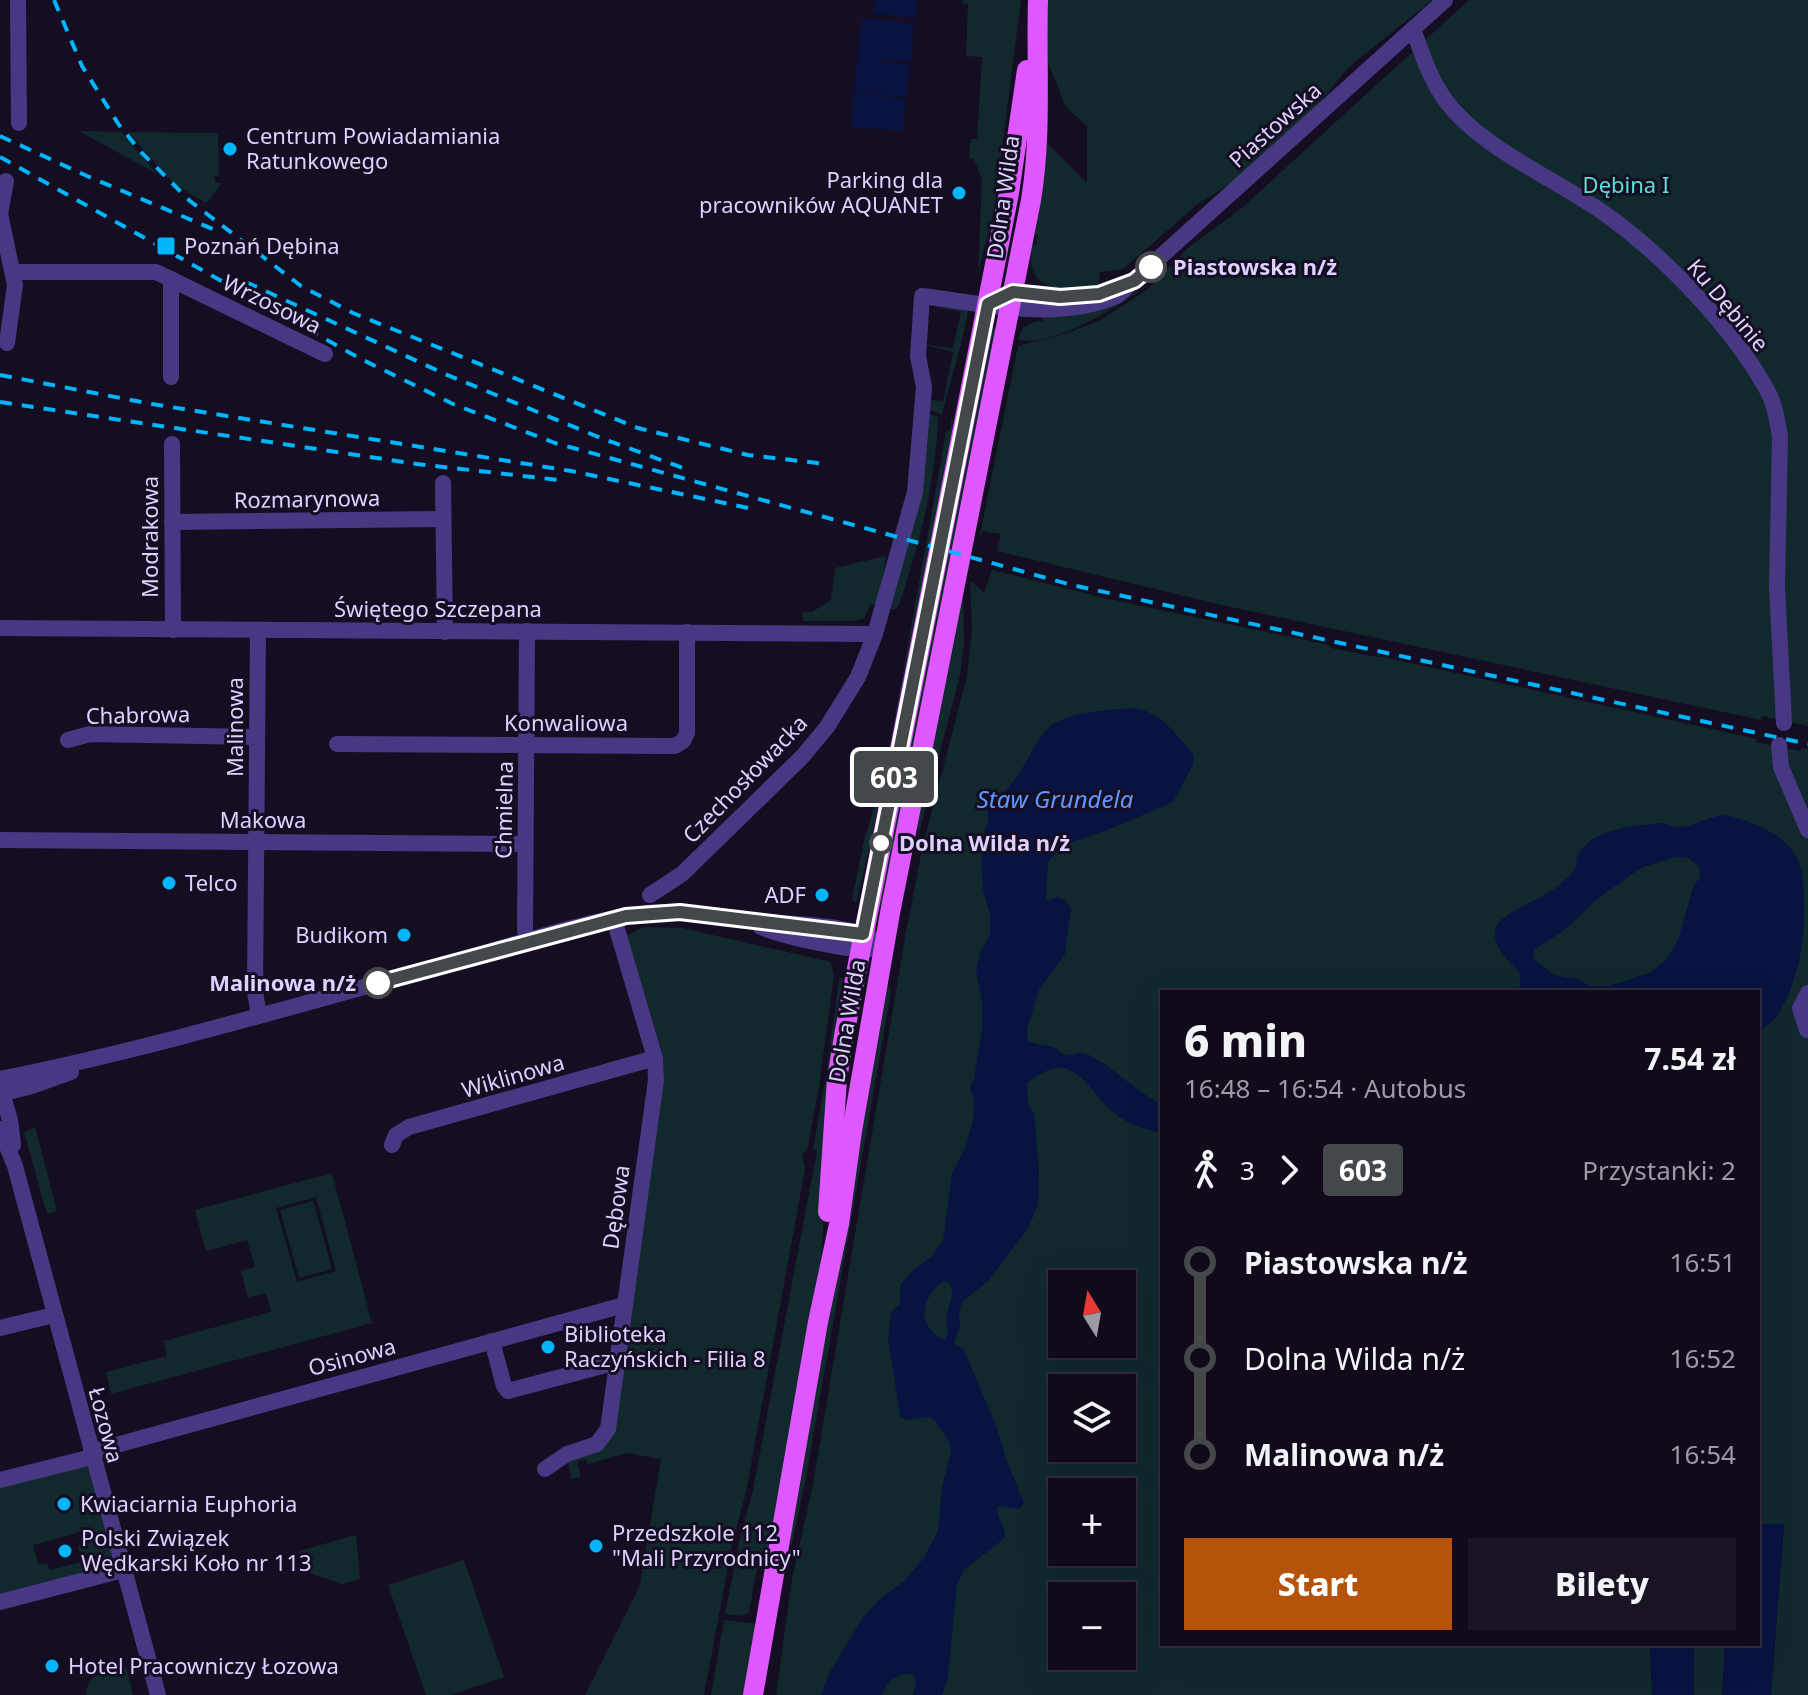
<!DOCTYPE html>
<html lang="pl">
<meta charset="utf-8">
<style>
body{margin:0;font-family:"Noto Sans",sans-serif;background:#191323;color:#f1f3f6;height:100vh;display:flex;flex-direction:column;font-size:30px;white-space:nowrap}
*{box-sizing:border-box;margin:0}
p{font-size:26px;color:#9c9aa2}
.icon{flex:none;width:44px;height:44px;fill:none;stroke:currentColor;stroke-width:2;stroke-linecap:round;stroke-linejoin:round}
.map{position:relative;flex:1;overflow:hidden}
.drawer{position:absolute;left:1160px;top:990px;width:600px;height:656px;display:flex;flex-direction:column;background:#100a1a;border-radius:0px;box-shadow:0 8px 32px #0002,0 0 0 2px #302b39}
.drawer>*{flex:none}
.badge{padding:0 16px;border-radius:6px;font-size:28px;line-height:52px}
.needle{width:52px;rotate:349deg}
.fabs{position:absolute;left:1048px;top:1270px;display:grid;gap:16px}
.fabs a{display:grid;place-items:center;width:88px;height:88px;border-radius:0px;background:#100a1a;box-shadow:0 8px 32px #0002,0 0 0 2px #302b39;font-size:40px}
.map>.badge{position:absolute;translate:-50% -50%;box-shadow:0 0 0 4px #fff}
.legs{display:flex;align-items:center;gap:12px;height:88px;padding:0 24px;font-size:26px}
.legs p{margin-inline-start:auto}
.summary{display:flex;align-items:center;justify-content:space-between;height:136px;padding:0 24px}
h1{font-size:44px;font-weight:800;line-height:60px}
.cta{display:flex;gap:16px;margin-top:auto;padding:16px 24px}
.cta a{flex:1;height:92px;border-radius:0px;background:#b45309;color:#fff;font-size:32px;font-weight:800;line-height:92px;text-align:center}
.cta a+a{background:#191323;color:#f1f3f6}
ul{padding:0 24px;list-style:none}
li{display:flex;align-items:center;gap:28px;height:96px;font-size:30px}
li i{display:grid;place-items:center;width:12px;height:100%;margin:0 10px;background:currentColor}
li i::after{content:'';width:20px;height:20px;margin:-10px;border:6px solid;border-radius:50%;background:#100a1a}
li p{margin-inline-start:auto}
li:first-child i{background:linear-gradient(#0000 50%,currentColor 0)}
li:last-child i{background:linear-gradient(currentColor 50%,#0000 0)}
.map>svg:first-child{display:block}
</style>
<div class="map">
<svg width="1808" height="1695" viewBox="0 0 1808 1695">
<rect width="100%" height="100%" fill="#150e23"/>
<g fill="#11292d" fill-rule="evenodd">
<path d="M 964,0 L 1021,0 L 994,210 L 978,274 L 982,179 L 974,159 L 969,158 L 971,139 L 977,139 L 982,57 L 966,56 L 968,4 L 962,3 Z"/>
<path d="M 1047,0 L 1432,0 L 1349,67 L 1310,114 L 1235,181 L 1199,203 L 1123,269 L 1100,272 L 1098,286 C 1063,294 1022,290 1032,244 L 1036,245 L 1038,235 L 1034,234 L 1042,138 L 1087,183 L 1087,126 L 1066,107 L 1045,55 Z"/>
<path d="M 1469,0 L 1808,0 L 1808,726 L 1762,716 L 1761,720 L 1222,605 L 997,551 L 1001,534 L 983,531 L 979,540 L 1018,346 L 1068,333 L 1099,321 L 1147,290 L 1189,247 L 1242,208 Z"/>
<path d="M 79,131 L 121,132 L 157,174 Z"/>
<path d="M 128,132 L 218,133 L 219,175 L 214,176 L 215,183 L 222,183 L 206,203 L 174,184 Z"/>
<path d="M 1145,287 C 1117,307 1053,347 1019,340 C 1020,326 1030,322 1043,321 L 1043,314 L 1112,305 Z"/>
<path d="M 929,305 L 965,308 L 968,311 C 962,347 950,380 942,415 L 928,409 L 928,399 L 943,402 L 953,352 L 926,345 L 953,348 L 961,312 Z"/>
<path d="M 992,328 L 997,329 L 885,908 L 875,906 Z"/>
<path d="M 927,413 L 938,417 C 937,476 918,549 899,605 L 895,609 L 890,609 Z"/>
<path d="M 952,416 L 953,445 L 883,792 L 856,903 L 852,899 L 865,837 L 886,768 L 946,432 L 950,430 Z"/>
<path d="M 886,556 L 878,605 L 871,604 L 864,618 L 856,621 L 803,621 L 803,612 L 812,612 L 831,600 L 835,568 Z"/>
<path d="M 992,570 L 1108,599 L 1329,645 L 1331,648 L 1377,657 L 1378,656 L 1757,739 L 1756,742 L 1760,743 L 1800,751 L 1802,748 L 1808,749 L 1808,1695 L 1771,1695 L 1784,1524 L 1758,1524 L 1758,992 L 1162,992 L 1162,1644 L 1650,1644 L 1652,1695 L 776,1695 L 792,1579 L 813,1484 L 906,932 L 923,845 L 967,676 L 972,628 L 970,580 L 984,593 ZM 1062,1284 L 1122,1284 L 1122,1344 L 1062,1344 ZM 1062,1388 L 1122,1388 L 1122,1448 L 1062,1448 ZM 1062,1492 L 1122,1492 L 1122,1552 L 1062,1552 ZM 1062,1596 L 1122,1596 L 1122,1656 L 1062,1656 Z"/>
<path d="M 963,582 L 964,644 L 960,675 L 918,837 L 918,805 Z"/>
<path d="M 643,927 L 682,928 L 827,961 L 831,963 L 834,975 L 819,1086 L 807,1151 L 802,1154 L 805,1169 L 746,1492 L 732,1544 L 704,1695 L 585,1695 L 640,1585 L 661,1459 L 627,1453 L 588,1464 L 586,1459 L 577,1462 L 581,1477 L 571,1479 L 568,1460 L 594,1452 L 632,1304 L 664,1078 L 663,1055 L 627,936 Z"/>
<path d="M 843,977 L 835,1025 L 821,1259 L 775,1525 L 765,1557 L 759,1557 L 749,1612 L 742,1616 L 725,1614 L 739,1543 L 753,1490 L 817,1151 L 813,1150 L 827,1071 L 839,980 Z"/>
<path d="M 884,984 L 889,986 L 891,992 L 805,1483 L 791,1547 L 790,1520 Z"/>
<path d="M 35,1127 L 57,1211 L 47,1214 L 24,1132 Z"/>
<path d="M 332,1173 L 372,1323 L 111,1394 L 106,1372 L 167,1356 L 164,1341 L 271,1312 L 266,1293 L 248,1298 L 241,1271 L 255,1267 L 247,1240 L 206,1251 L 195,1210 ZM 316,1197 L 336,1271 L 297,1282 L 276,1208 Z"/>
<path d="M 313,1201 L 332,1269 L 299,1278 L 280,1210 Z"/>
<path d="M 89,1464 L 115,1560 L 106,1566 L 0,1594 L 0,1484 ZM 80,1532 L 83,1544 L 78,1546 L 82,1562 L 50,1570 L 47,1564 L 38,1564 L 33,1545 Z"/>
<path d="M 356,1535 L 360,1579 L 342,1584 L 304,1571 L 299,1551 Z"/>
<path d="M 464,1560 L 504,1677 L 450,1695 L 426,1695 L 388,1585 Z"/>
<path d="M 724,1620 L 759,1624 L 747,1695 L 711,1695 Z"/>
<path d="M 1694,1644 L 1725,1644 L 1722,1695 L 1694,1695 Z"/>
<path d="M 126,1667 L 133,1695 L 86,1695 C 87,1672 106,1672 126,1667 Z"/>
</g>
<g fill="#091341" fill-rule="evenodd">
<path d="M 875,0 L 917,0 L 915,18 L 873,13 Z"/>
<path d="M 862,18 L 914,24 L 911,61 L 876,59 L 910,65 L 906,97 L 854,92 Z"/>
<path d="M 854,93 L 906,99 L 903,131 L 851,127 Z"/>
<path d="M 1134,708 C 1161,712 1177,735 1194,755 L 1193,765 L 1173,802 L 1110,829 L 1061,846 L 1048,863 L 1046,897 L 1049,901 L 1057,897 L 1065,900 L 1071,908 L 1065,954 L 1039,990 L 1027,1029 L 1028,1041 C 1037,1045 1044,1044 1053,1047 C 1059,1049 1062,1056 1070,1055 C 1077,1054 1079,1051 1087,1054 C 1115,1067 1135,1092 1162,1104 L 1162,1134 C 1148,1129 1133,1126 1121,1118 C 1085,1095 1079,1042 1027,1083 L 1028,1105 L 1034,1113 L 1039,1171 L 1038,1204 L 1029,1227 L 988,1281 L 962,1302 L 959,1312 L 960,1326 L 954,1343 L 964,1350 L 996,1425 L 1007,1461 L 1024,1503 L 1020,1509 L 998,1506 C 995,1517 1006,1526 1005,1538 L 965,1569 L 957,1584 L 948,1677 L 942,1695 L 913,1695 L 916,1682 L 914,1675 C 899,1670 887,1681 882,1695 L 821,1695 L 830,1672 L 863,1617 L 882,1597 L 904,1581 L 923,1559 L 938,1531 L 942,1486 L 951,1452 L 949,1442 L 935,1421 L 930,1417 L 906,1420 L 900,1416 L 888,1338 L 891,1312 L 900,1304 L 900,1285 L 913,1270 L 931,1257 L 943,1241 L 952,1174 L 967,1143 L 973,1119 L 974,1100 L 970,1088 L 974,1078 L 982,1029 L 982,1001 L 976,972 L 980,952 L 990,935 L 990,914 L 983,890 L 981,856 L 985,828 L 989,820 L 986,806 C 992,799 1000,796 1006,790 C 1024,772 1032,745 1049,727 C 1063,713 1113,709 1134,708 ZM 946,1281 L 951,1285 L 952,1294 L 946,1318 L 948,1332 L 944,1340 L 940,1339 C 936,1335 930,1330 927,1324 C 919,1310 932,1285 946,1281 Z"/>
<path d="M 1722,815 C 1749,820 1781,831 1796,856 C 1799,860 1800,868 1802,873 C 1808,919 1803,976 1777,1016 C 1772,1023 1764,1027 1758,1032 L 1758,992 L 1517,992 L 1520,985 L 1520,973 C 1463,919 1515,915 1554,889 C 1560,884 1573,874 1576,867 C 1579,857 1573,864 1578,855 C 1592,827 1637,826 1663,823 C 1684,834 1702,818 1722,815 ZM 1675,857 L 1687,858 L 1699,866 L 1700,877 L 1693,887 L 1678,940 L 1666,960 L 1651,972 L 1609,986 L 1590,986 L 1578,979 L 1554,975 L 1533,958 L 1535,949 L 1565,930 L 1596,900 L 1641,868 Z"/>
<path d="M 1758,1524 L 1784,1524 L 1771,1695 L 1722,1695 L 1725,1644 L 1758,1644 Z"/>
<path d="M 1650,1644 L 1694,1644 L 1694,1695 L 1652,1695 Z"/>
</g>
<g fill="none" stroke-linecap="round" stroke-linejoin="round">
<g stroke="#483883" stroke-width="16">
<path d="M 18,0 L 19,123"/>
<path d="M 1413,29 C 1422,54 1430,79 1446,101 C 1481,149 1559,180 1608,216 C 1665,257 1733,328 1767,390 C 1775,404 1777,420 1780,436 L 1777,587 L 1784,723"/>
<path d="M 6,181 L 0,214 L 15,285 L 7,343"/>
<path d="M 13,272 L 156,272 L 325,354"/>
<path d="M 1003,296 C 1024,287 1067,300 1095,295"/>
<path d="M 171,377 L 171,279"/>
<path d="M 172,444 L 173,630"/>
<path d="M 443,483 L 445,632"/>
<path d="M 172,522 L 443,519"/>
<path d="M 0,628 L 875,634"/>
<path d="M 258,631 L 255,992 L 259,1015"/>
<path d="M 68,740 L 90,734 L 257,737"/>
<path d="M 337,744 L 675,746 L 683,741 L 687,733 L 687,632"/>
<path d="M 1779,745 L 1781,767 L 1808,830"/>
<path d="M 0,840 L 525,844"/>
<path d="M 650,895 L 682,874 L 802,757 L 827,727 L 858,677 L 875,634 L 915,492 L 924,387 L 918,356 L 922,296 C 987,304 1056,322 1117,296 L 1445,0"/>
<path d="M 761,927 C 784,937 848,951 871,949"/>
<path d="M 527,942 L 525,929 L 527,631"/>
<path d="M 1807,1030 L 1800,1008 L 1808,993"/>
<path d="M 0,1079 C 149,1049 294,1006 440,966 C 508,947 577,922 646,913 C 681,909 714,919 748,921 C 792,925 846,921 884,945"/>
<path d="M 0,1086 L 10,1120 L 13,1145"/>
<path d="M 0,1094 L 32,1086 L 71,1072"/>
<path d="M 0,1129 L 15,1166 L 158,1695"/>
<path d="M 392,1145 L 396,1135 L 409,1127 L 655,1058"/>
<path d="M 0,1328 L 54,1315"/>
<path d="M 492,1341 L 504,1386 L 508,1391 L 617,1362"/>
<path d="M 91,1452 L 624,1305"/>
<path d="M 545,1469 L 567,1454 L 597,1444 L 608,1429 L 656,1080 L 655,1058 L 614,919"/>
<path d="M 0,1480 L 92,1457"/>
<path d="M 0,1602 L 123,1570"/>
</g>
<g stroke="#de57ff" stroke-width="20">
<path d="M 828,1212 L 837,1079 L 845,1030 L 1009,193 L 1027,70"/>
<path d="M 753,1695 L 818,1322 L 839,1224 L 852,1131 L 890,913 L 1031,200 C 1042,134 1036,67 1038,0"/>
</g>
<g stroke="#00b5fb" stroke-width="4" stroke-dasharray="12 10" stroke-linecap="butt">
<path d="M 54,0 L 82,66 L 119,125 L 141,152 L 190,201 L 301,286 L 353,313 L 638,428 L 748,455 L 826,464"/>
<path d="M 0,136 L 87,176 L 215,230"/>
<path d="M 0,157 L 361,359 L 453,404 L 555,443 L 1072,585 L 1808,744"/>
<path d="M 246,282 L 445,374 L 601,438 L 683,468"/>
<path d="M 0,375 L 152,404 L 571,471 L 748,508"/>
<path d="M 0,402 L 417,464 L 559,480"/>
</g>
</g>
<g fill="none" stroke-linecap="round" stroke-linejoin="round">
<defs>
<path id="line-1" d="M 378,983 L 626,916 L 680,912 L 863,934 L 988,304 L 1013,292 L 1060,297 L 1099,294 L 1134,281 L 1151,267"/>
</defs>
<use href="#line-1" stroke="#fff" stroke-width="18"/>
<use href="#line-1" stroke="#45484a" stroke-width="12"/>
</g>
<g fill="#00b5fb" stroke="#150e23" stroke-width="3">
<circle cx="230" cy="149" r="8"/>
<circle cx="959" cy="193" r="8"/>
<rect x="156" y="236" width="20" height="20" rx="4"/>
<circle cx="169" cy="883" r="8"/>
<circle cx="822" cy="895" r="8"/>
<circle cx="404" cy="935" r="8"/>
<circle cx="548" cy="1347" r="8"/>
<circle cx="64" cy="1504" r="8"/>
<circle cx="596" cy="1546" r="8"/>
<circle cx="65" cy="1551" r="8"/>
<circle cx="52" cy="1666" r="8"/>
</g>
<g fill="#fff" stroke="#45484a" stroke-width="4">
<circle cx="1151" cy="267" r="14"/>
<circle cx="881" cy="843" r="10"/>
<circle cx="378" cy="983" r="14"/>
</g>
<g text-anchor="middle" stroke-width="6" stroke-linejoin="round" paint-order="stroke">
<g font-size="22" fill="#ded0ff" stroke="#150e23">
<text transform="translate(1275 125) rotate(-42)" y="8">Piastowska</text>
<text transform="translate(1003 197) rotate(-82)" y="8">Dolna Wilda</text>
<text transform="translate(272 304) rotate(26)" y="8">Wrzosowa</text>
<text transform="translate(1728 305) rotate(50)" y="8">Ku Dębinie</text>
<text transform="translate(307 499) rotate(-1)" y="8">Rozmarynowa</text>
<text transform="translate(150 537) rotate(-90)" y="8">Modrakowa</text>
<text x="438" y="617">Świętego Szczepana</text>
<text transform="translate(138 715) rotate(-1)" y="8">Chabrowa</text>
<text x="566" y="731">Konwaliowa</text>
<text transform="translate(235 727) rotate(-90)" y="8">Malinowa</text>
<text transform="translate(745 779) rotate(-46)" y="8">Czechosłowacka</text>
<text transform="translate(504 810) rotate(-89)" y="8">Chmielna</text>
<text x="263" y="828">Makowa</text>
<text transform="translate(847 1021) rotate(-80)" y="8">Dolna Wilda</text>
<text transform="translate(513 1076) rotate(-16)" y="8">Wiklinowa</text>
<text transform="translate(616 1207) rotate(-82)" y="8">Dębowa</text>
<text transform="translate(352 1357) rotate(-15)" y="8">Osinowa</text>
<text transform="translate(106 1425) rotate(75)" y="8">Łozowa</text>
</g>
<g font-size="22" fill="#ded0ff" stroke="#150e23" text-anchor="start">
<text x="246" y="144">Centrum Powiadamiania<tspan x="246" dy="25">Ratunkowego</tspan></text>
<text x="943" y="188" text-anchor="end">Parking dla<tspan x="943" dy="25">pracowników AQUANET</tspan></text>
<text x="184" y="254">Poznań Dębina</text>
<text x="185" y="891">Telco</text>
<text x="806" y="903" text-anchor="end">ADF</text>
<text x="388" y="943" text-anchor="end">Budikom</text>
<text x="564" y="1342">Biblioteka<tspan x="564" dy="25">Raczyńskich - Filia 8</tspan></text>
<text x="80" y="1512">Kwiaciarnia Euphoria</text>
<text x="612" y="1541">Przedszkole 112<tspan x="612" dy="25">"Mali Przyrodnicy"</tspan></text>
<text x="81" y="1546">Polski Związek<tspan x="81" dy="25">Wędkarski Koło nr 113</tspan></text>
<text x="68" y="1674">Hotel Pracowniczy Łozowa</text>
</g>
<g font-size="22" fill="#5ae0d7" stroke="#150e23">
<text x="1626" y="193">Dębina I</text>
</g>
<g font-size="22" font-weight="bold" fill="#ded0ff" stroke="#150e23" text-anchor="start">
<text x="1173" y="275">Piastowska n/ż</text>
<text x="899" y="851">Dolna Wilda n/ż</text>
<text x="356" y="991" text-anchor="end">Malinowa n/ż</text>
</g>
<g font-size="24" font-style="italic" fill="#5e98ff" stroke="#150e23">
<text x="1055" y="808">Staw Grundela</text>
</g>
</g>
</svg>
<div class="fabs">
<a><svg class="needle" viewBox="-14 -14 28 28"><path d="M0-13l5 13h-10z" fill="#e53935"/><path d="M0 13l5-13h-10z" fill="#9c9aa2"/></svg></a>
<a><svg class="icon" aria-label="layers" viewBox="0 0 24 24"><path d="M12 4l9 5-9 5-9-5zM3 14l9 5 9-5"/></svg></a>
<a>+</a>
<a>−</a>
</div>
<b class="badge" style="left:894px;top:777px;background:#45484a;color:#fff">603</b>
<section class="drawer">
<div class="summary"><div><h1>6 min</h1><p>16:48 – 16:54 · Autobus</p></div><b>7.54 zł</b></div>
<div class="legs"><svg class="icon" aria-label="walk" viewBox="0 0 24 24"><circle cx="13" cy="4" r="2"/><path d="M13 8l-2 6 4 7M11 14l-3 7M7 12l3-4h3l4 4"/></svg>3<svg class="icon" aria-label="forward" viewBox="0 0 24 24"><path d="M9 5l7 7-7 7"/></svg><b class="badge" style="background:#45484a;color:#fff">603</b><p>Przystanki: 2</p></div>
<ul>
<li><i style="color:#45484a"></i><b>Piastowska n/ż</b><p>16:51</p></li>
<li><i style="color:#45484a"></i><span>Dolna Wilda n/ż</span><p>16:52</p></li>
<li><i style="color:#45484a"></i><b>Malinowa n/ż</b><p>16:54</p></li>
</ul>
<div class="cta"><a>Start</a><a>Bilety</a></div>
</section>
</div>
